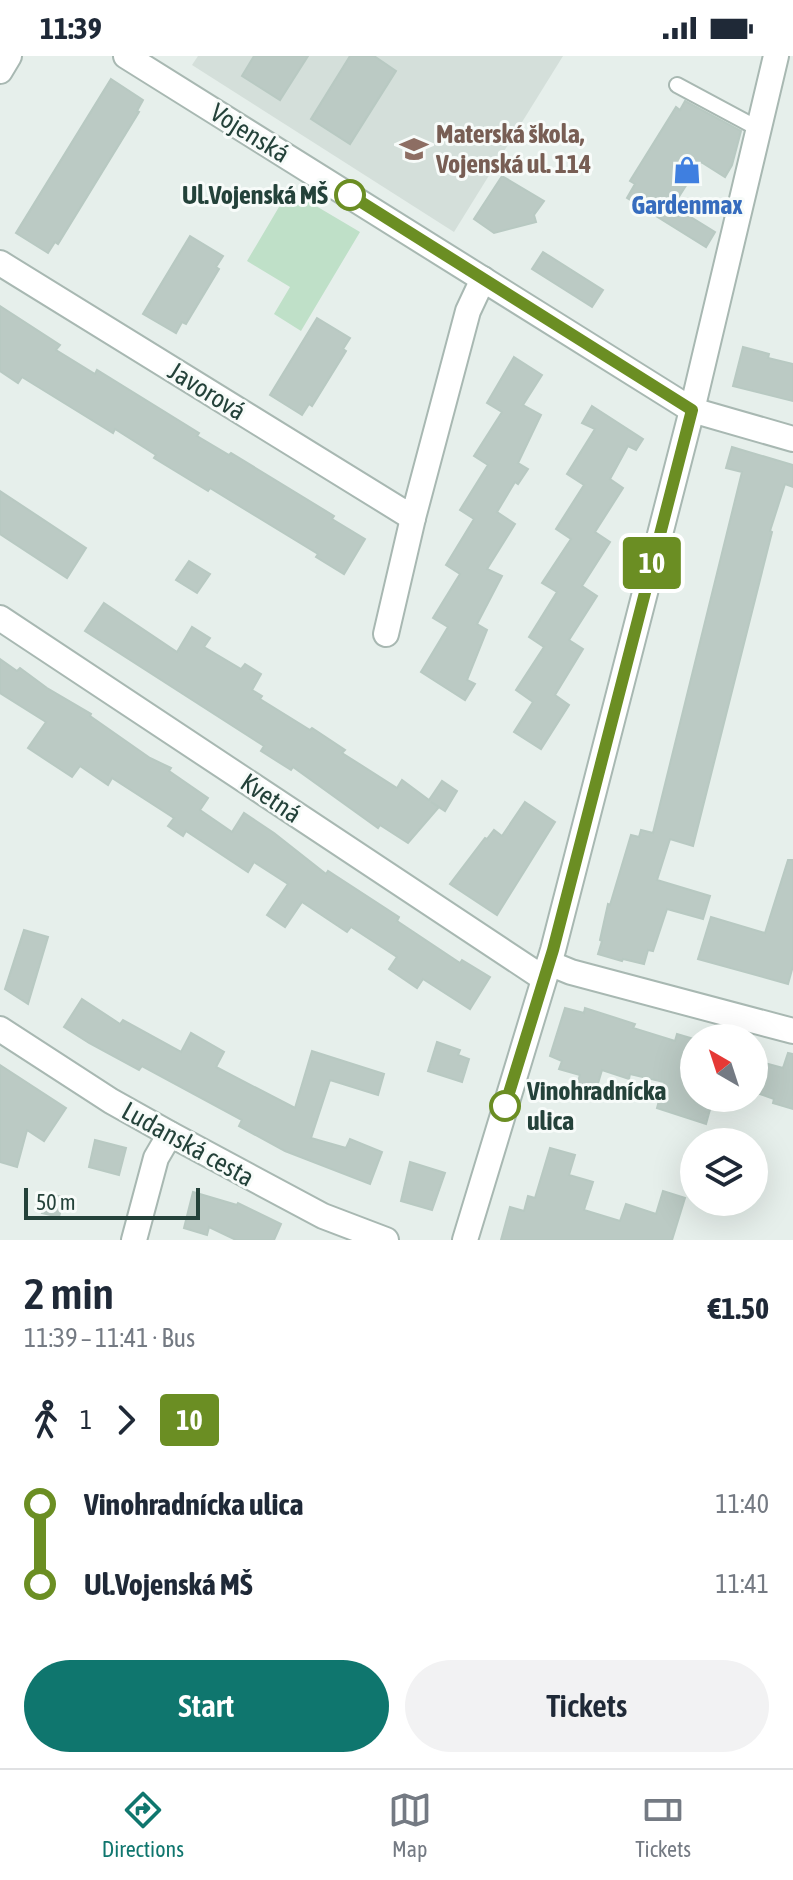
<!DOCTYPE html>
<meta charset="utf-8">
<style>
body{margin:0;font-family:"Asap Condensed",sans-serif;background:#f2f2f3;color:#1f2937;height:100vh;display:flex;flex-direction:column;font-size:30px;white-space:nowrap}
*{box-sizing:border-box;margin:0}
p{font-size:26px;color:#747a83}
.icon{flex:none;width:44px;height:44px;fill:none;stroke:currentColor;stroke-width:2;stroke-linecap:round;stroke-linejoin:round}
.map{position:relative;height:1184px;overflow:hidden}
.panel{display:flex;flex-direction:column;background:#fff;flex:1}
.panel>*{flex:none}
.badge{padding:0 16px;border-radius:6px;font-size:28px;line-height:52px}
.needle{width:52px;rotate:321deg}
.tools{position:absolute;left:680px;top:968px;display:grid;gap:16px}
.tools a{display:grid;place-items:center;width:88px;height:88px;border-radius:50%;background:#fff;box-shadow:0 8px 32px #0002;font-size:40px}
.scale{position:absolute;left:24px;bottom:20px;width:176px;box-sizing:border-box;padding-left:8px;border:4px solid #24423a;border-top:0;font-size:22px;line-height:28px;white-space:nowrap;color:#24423a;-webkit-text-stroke:6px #f7fbf9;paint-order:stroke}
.map>.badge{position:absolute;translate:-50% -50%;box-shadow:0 0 0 4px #fff}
.legs{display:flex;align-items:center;gap:12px;height:88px;padding:0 24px;font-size:26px}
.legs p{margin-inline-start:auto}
.head{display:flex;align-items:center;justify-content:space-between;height:136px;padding:0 24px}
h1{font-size:44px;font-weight:600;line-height:60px}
.action{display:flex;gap:16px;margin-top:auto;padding:16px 24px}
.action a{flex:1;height:92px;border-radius:48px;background:#0f766e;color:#fff;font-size:32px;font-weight:600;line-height:92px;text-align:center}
.action a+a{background:#f2f2f3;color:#1f2937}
ul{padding:0 24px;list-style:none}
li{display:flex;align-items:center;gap:28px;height:80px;font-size:30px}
li i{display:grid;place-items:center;width:12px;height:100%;margin:0 10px;background:currentColor}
li i::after{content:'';width:20px;height:20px;margin:-10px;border:6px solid;border-radius:50%;background:#fff}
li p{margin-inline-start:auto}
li:first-child i{background:linear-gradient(#0000 50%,currentColor 0)}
li:last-child i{background:linear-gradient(currentColor 50%,#0000 0)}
.status{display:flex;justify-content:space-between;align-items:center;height:56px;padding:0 40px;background:#fff;direction:ltr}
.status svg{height:22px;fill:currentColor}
.tab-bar{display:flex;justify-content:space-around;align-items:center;height:112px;border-top:2px solid #e0e1e3;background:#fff;font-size:22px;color:#747a83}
.tab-bar a{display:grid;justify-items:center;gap:4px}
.tab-bar .on{color:#0f766e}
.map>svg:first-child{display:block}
</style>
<div class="status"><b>11:39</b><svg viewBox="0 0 49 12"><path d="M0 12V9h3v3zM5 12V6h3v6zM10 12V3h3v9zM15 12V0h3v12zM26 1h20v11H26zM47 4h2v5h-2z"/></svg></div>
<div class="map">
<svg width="793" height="1184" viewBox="0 0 793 1184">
<rect width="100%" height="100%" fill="#e6efeb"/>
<path fill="#d4dfda" d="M 198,0 L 563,0 L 454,176 L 192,9 Z"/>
<path fill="#bfe0c8" d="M 289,134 L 360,176 L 301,275 L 274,258 L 290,231 L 247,205 Z"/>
<g fill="#bbcac4" stroke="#b8c9c2" stroke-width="2">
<path d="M 254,0 L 308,0 L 280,44 L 242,20 Z"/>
<path d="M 350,0 L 374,0 L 396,15 L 350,88 L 311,63 Z"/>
<path d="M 111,23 L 143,44 L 137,55 L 139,56 L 58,188 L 55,186 L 48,197 L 16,177 Z"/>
<path d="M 685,45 L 741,75 L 732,109 L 725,121 L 701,106 L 673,150 L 715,176 L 706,191 L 627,142 L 635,128 L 630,125 L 676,51 L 680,54 Z"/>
<path d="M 502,120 L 544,145 L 534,159 L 536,166 L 494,177 L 474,163 Z"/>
<path d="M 190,180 L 223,200 L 216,211 L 219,213 L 186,268 L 182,266 L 176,277 L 143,258 Z"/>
<path d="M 543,196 L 603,234 L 592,251 L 532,213 Z"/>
<path d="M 0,250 L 60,289 L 56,294 L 95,318 L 97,314 L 199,377 L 197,380 L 229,399 L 231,397 L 334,460 L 332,463 L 365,483 L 344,518 L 316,501 L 318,498 L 210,432 L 208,435 L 154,402 L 156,399 L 115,373 L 113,377 L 22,321 L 18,327 L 0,315 Z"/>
<path d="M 317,262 L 350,282 L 343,293 L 346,295 L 312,350 L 309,348 L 302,359 L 270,339 Z"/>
<path d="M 743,291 L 769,298 L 768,302 L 793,308 L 793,345 L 733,330 Z"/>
<path d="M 514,301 L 542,319 L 523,349 L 541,359 L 518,407 L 528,413 L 518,428 L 515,426 L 497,456 L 515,468 L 487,513 L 502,520 L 477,568 L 487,574 L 467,624 L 475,628 L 465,644 L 421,616 L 448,571 L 433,562 L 460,518 L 446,509 L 474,463 L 460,454 L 488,409 L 474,400 L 502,356 L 487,347 Z"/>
<path d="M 592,350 L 643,383 L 636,394 L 628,390 L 610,423 L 623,432 L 595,476 L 610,486 L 582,530 L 597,540 L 569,584 L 583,593 L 555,639 L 569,649 L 541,693 L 514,676 L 533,646 L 516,634 L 544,591 L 529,581 L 557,536 L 542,527 L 571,483 L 556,473 L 584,429 L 567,418 L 595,373 L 582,367 Z"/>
<path d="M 732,391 L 793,409 L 793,431 L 785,428 L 770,475 L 772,476 L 693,790 L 670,783 L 657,824 L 710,840 L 703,863 L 667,853 L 653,895 L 648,894 L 644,908 L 623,903 L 622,905 L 598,898 L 602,885 L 600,884 L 608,848 L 610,849 L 631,779 L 639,781 L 641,774 L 653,777 L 742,416 L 726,412 Z"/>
<path d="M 0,435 L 86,492 L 67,522 L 0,478 Z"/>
<path d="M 189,505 L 210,518 L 197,537 L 176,524 Z"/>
<path d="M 104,547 L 177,596 L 192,571 L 210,582 L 204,591 L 241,613 L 245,608 L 261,618 L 252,634 L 262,640 L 260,643 L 310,674 L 312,672 L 345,694 L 342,697 L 397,732 L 402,724 L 429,744 L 442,725 L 457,735 L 445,755 L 431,746 L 439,751 L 408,787 L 380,769 L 378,772 L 293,711 L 291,714 L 261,695 L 264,690 L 85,575 Z"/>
<path d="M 0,603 L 17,615 L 20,612 L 47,632 L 91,658 L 90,660 L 150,702 L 171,712 L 169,715 L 208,742 L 200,754 L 232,776 L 244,757 L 274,777 L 326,818 L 328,815 L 399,861 L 397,865 L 460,907 L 462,904 L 490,921 L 470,953 L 423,923 L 417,932 L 389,913 L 397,901 L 351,871 L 347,876 L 302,846 L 285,871 L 267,859 L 288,828 L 254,806 L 248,816 L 186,775 L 183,780 L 168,770 L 174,762 L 112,722 L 108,729 L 80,710 L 72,721 L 28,692 L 46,666 L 0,637 Z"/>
<path d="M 525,746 L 555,766 L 497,859 L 450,828 L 485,782 L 487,783 L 494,774 L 502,780 Z"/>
<path d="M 788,804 L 793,804 L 793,910 L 788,928 L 698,903 L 711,861 L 765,877 Z"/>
<path d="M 24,874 L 48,881 L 28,948 L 5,933 Z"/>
<path d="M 82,943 L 120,968 L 123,964 L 181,996 L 191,977 L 224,996 L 216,1011 L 295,1052 L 312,995 L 384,1018 L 378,1039 L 330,1024 L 311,1082 L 346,1092 L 350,1083 L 382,1096 L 370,1128 L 285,1095 L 239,1070 L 242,1064 L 142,1010 L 139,1014 L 89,987 L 64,971 Z"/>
<path d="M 565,952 L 584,957 L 585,952 L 635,968 L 633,972 L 675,985 L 677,978 L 694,983 L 694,1045 L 711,1050 L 706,1068 L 657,1052 L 664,1026 L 630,1018 L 629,1023 L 602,1014 L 594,1041 L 575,1034 L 580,1019 L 559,1013 L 562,1005 L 550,1000 Z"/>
<path d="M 437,986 L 460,994 L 458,999 L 469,1003 L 462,1026 L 428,1015 Z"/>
<path d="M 788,997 L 793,998 L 793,1053 L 773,1047 L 774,1043 L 754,1036 L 754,1004 L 783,1012 Z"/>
<path d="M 0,1009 L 66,1052 L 44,1085 L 27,1074 L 17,1111 L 0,1106 Z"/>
<path d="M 95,1084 L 126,1092 L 119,1119 L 89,1111 Z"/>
<path d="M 550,1092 L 575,1099 L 569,1119 L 593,1126 L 584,1154 L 620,1165 L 626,1148 L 656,1158 L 663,1135 L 685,1142 L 672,1184 L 501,1184 L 510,1151 L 524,1155 L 528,1140 L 535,1142 Z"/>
<path d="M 410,1106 L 445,1117 L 432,1154 L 401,1145 Z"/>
<path d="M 193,1136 L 237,1149 L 238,1147 L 281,1168 L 274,1184 L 236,1184 L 209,1171 L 207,1179 L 184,1172 Z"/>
<path d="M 46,1138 L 64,1141 L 59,1161 L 42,1157 Z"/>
</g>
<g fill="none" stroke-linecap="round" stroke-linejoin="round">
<defs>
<path id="service" d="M 677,29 L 759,73"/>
<g id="minor">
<path d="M 126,0 L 692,354 L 793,383"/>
<path d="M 0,15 L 9,0"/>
<path d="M 0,207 L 413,462 L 468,255 L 483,223"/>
<path d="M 0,562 L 543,922"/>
<path d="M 386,578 L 413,462"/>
<path d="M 549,907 L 571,916 L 793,975"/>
<path d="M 134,1184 L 156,1102 L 170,1078"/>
<path d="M 465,1184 L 553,894 L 692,354 L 776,0"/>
</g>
<path id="tertiary" d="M 0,973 L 111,1045 L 170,1078 L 323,1160 L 386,1184"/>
</defs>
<use href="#service" stroke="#a8b8b2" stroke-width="18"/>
<use href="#minor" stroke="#a8b8b2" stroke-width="28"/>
<use href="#tertiary" stroke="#a8b8b2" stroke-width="28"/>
<use href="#service" stroke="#fff" stroke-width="14"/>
<use href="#minor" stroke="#fff" stroke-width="24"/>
<use href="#tertiary" stroke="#fff" stroke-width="24"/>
</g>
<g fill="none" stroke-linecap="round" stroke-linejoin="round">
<defs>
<path id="line-1" d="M 350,139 L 692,354 L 553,894 L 505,1050"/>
</defs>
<use href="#line-1" stroke="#fff" stroke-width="18"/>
<use href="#line-1" stroke="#6b8e23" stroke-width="12"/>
</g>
<defs>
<symbol id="school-bare" viewBox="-9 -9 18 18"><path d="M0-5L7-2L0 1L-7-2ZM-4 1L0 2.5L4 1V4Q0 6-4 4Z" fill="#8d6e63" stroke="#f7fbf9" stroke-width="2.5" paint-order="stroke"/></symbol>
<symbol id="shop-bare" viewBox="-9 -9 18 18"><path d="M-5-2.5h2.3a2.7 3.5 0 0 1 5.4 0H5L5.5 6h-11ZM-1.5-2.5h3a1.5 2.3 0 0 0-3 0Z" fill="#3f7fe0" stroke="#f7fbf9" stroke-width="2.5" paint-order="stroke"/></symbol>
</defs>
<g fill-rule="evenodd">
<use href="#school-bare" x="394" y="73" width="40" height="40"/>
<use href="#shop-bare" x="667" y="94" width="40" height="40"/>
</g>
<g fill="#fff" stroke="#6b8e23" stroke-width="4">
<circle cx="350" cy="139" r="14"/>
<circle cx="505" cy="1050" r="14"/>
</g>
<g text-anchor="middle" stroke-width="6" stroke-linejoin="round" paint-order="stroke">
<g font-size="26" fill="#24423a" stroke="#f7fbf9">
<text transform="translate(250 77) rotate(32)" y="9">Vojenská</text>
<text transform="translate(207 335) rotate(32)" y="9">Javorová</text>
<text transform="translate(271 742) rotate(34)" y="9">Kvetná</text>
<text transform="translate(188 1088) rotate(29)" y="9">Ludanská cesta</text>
</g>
<g font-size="26" font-weight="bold" fill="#785e54" stroke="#f7fbf9" text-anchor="start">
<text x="436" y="87">Materská škola,<tspan x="436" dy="30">Vojenská ul. 114</tspan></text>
</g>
<g font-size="26" font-weight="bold" fill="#24423a" stroke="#f7fbf9" text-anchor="end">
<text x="328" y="148">Ul.Vojenská MŠ</text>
<text x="527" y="1044" text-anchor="start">Vinohradnícka<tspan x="527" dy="30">ulica</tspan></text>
</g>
<g font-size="26" font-weight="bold" fill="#366cbe" stroke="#f7fbf9">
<text x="687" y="158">Gardenmax</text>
</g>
</g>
</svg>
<div class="tools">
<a><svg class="needle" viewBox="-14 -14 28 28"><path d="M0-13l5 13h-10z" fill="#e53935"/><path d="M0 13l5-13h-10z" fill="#747a83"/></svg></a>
<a><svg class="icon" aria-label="layers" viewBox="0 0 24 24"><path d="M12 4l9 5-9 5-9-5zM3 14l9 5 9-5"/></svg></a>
</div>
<div class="scale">50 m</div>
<b class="badge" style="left:652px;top:507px;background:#6b8e23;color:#fff">10</b>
</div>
<section class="panel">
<div class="head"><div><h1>2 min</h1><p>11:39 – 11:41 · Bus</p></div><b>€1.50</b></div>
<div class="legs"><svg class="icon" aria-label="walk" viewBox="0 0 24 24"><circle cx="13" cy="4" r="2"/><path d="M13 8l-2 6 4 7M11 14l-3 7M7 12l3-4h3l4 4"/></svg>1<svg class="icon" aria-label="forward" viewBox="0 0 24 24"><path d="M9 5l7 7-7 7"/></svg><b class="badge" style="background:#6b8e23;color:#fff">10</b></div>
<ul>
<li><i style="color:#6b8e23"></i><b>Vinohradnícka ulica</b><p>11:40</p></li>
<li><i style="color:#6b8e23"></i><b>Ul.Vojenská MŠ</b><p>11:41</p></li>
</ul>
<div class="action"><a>Start</a><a>Tickets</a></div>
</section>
<nav class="tab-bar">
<a class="on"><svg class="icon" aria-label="directions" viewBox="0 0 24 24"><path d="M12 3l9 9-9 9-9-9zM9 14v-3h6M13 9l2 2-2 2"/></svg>Directions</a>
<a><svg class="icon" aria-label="map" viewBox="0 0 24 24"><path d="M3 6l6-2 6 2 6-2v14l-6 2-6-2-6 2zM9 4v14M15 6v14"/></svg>Map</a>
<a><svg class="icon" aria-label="tickets" viewBox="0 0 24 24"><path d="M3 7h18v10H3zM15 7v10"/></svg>Tickets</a>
</nav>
